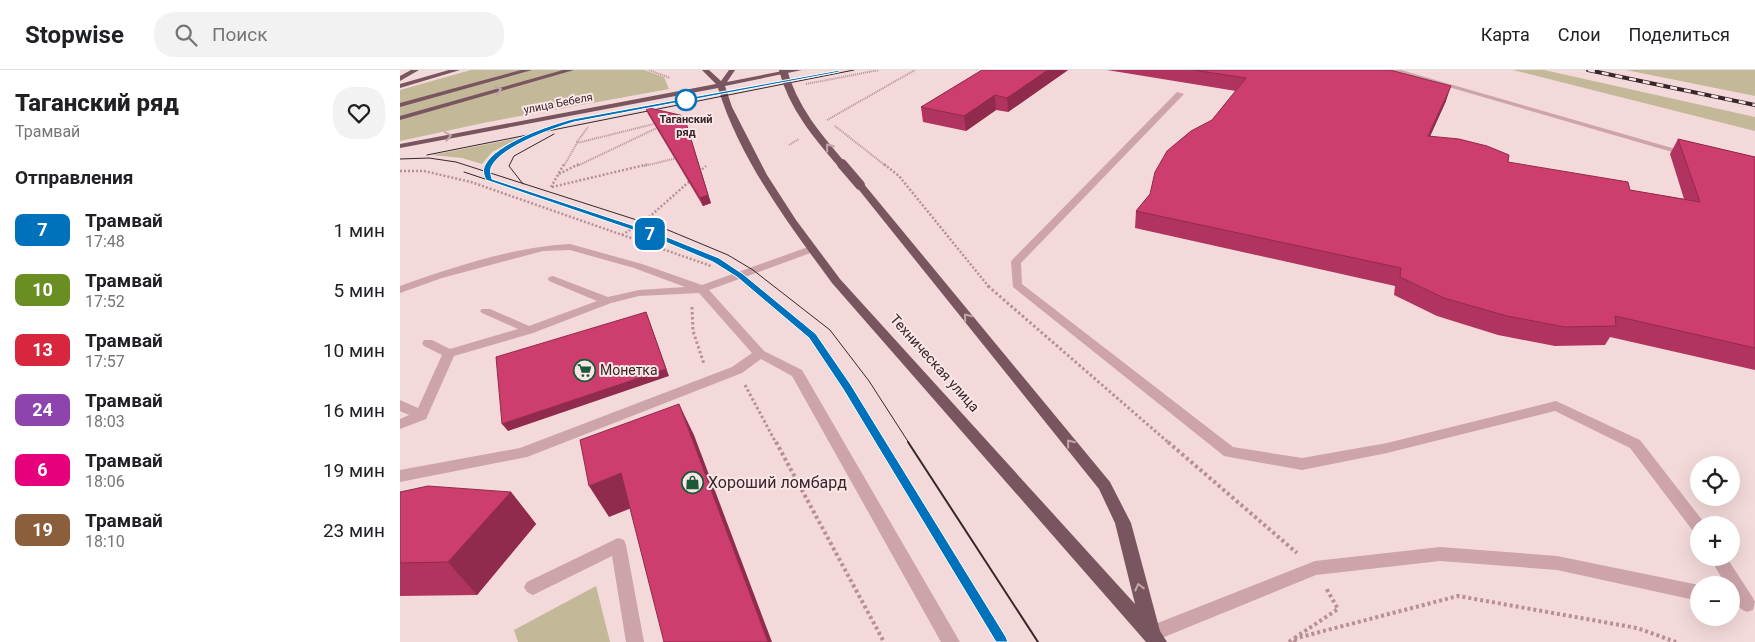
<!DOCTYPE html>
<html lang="ru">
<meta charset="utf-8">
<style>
body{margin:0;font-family:Roboto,sans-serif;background:#f2f2f2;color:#202124;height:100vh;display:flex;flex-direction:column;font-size:19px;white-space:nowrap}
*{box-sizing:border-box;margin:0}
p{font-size:16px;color:#757577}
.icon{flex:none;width:28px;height:28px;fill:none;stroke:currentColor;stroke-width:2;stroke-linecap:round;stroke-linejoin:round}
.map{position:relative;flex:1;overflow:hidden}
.side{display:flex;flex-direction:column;background:#fff;width:400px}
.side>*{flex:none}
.badge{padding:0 10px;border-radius:8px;font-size:18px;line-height:32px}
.fabs{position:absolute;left:1290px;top:386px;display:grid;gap:10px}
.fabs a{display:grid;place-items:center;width:50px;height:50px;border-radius:50%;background:#fff;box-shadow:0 5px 20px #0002;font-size:25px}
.map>.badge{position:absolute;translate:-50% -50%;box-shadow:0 0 0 2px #fff}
h2{padding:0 15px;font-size:19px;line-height:45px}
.round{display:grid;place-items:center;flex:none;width:52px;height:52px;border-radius:20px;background:#f2f2f2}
.head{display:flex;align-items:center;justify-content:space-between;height:85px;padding:0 15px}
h1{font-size:24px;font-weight:800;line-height:38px}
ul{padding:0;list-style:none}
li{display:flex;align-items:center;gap:15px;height:60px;padding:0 15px}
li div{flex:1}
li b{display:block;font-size:19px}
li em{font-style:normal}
li .badge{min-width:55px;font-weight:700;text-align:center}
header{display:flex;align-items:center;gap:30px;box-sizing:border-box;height:70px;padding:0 25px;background:#fff;border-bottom:1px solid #e0e0e0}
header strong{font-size:24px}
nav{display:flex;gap:28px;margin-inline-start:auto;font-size:18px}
.search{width:350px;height:45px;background:#f2f2f2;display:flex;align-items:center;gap:12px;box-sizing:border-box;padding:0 18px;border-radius:20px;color:#757577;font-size:19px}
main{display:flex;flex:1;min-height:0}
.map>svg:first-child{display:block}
</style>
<header>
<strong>Stopwise</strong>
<div class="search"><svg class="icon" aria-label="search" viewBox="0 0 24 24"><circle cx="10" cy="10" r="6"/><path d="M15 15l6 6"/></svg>Поиск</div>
<nav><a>Карта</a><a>Слои</a><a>Поделиться</a></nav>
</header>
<main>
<section class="side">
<div class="head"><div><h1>Таганский ряд</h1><p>Трамвай</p></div><a class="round"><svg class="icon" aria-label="heart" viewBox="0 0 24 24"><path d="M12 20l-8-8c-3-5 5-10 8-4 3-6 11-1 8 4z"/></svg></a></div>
<h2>Отправления</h2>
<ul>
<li><span class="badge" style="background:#0072bc;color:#fff">7</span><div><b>Трамвай</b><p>17:48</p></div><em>1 мин</em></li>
<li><span class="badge" style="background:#6b8e23;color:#fff">10</span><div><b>Трамвай</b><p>17:52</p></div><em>5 мин</em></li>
<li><span class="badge" style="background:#d7263d;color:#fff">13</span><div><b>Трамвай</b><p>17:57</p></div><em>10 мин</em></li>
<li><span class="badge" style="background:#8e44ad;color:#fff">24</span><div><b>Трамвай</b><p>18:03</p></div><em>16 мин</em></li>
<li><span class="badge" style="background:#e6007e;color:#fff">6</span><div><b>Трамвай</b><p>18:06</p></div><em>19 мин</em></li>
<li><span class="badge" style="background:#8b5e3c;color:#fff">19</span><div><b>Трамвай</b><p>18:10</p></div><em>23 мин</em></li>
</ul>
</section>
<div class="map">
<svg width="1355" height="572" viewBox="0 0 1355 572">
<rect width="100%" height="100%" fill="#f3d9da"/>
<g fill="#c3b898">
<path d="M 71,0 L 244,0 L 264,7 L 269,19 L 88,52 L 0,71 L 0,20 Z"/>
<path d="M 1113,0 L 1144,0 L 1355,47 L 1355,61 Z"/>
<path d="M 1226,0 L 1355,0 L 1355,26 Z"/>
<path d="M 119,68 L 92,82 L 82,94 L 62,88 L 32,85 Z"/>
<path d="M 196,516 L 210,572 L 118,572 L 114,560 Z"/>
</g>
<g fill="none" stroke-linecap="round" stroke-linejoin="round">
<g stroke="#b78f95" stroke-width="2" stroke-dasharray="1 1" stroke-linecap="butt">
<path d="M 249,0 L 270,8"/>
<path d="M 406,14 L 479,0"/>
<path d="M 427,50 L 515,0"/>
<path d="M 435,56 L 486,96"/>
<path d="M 177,72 L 188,57"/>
<path d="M 389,75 L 399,69"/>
<path d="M 164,96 L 177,73 L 258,53"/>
<path d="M 177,96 L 259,57"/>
<path d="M 244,96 L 277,88"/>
</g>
<g stroke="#b78f95" stroke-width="2.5" stroke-dasharray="2 2" stroke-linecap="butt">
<path d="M 484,94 L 499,106 L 589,217"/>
<path d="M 0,101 L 24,101 L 71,112 L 311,196"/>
<path d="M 299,102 L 306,96"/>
<path d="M 159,104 L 179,94"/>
<path d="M 151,117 L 164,94"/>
<path d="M 152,117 L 249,94"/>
<path d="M 222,165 L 248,148 L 291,110"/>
</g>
<g stroke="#b78f95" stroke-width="3" stroke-dasharray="2.5 2.5" stroke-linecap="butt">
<path d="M 588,216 L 769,373"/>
<path d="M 292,237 L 293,261 L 304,294"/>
<path d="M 345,315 L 376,373"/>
</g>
<g stroke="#b78f95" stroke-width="4" stroke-dasharray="3 3" stroke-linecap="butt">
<path d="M 376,372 L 484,572"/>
<path d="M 768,372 L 897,483"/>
<path d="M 889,572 L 893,569 L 1058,526 L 1237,558 L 1276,572"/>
<path d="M 896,572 L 893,569 L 938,539 L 926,518"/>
</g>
<g fill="#cca4a9" fill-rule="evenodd">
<path d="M 990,0 L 1001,0 L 1293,84 L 1286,86 Z"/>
<path d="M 777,22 L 784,24 L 621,193 L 622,214 L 833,377 L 902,388 L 987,373 L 1156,331 L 1240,370 L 1306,455 L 1299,455 L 1299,462 L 1293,461 L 1230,378 L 1155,341 L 987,383 L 902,400 L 829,387 L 824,386 L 613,217 L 611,192 L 612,190 Z"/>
<path d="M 170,174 L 242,194 L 302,215 L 408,177 L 416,177 L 416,181 L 309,220 L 364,281 L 402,300 L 560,572 L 541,572 L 392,306 L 361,289 L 342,303 L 127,387 L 0,412 L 0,400 L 120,378 L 332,297 L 352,283 L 299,223 L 239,226 L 211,233 L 133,263 L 54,286 L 26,349 L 0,359 L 0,349 L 9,345 L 0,341 L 0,330 L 18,338 L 42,285 L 24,276 L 22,273 L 24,270 L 32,270 L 50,279 L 118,259 L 82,243 L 80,241 L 82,239 L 90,239 L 129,256 L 197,231 L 149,211 L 148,209 L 149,207 L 153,206 L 208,227 L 239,220 L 285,217 L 234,198 L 170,180 L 143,181 L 42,208 L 0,223 L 0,216 C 50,198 117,176 170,174 Z"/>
<path d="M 218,468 L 224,470 L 226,475 L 244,572 L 226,572 L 212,486 L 133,525 L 127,522 L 124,517 L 127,512 Z"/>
<path d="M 1040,477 L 1157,486 L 1299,515 L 1299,531 L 1157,500 L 1040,491 L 916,505 L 752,572 L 745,570 L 742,564 L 745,558 L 915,491 Z"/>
<path d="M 1310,488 L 1327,488 L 1353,528 L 1355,532 L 1353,540 L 1347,542 C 1336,538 1331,526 1331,515 L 1326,515 Z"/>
</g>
<g fill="#79565f" fill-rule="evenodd">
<path d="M 11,0 L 19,0 L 0,11 L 0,6 Z"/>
<path d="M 49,0 L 60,0 L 0,18 L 0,14 Z"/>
<path d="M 121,0 L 132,0 L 0,37 L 0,33 Z"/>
<path d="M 163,0 L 174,0 L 0,50 L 0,46 Z"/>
<path d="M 302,0 L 309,0 L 321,11 L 329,0 L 335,0 L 327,12 L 388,0 L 402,0 L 325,16 L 332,37 L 367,105 L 396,150 L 440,209 L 735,534 L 715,453 L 699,419 L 455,115 L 463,113 L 710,412 L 731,453 L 760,561 L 767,572 L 746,572 L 432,213 C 388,153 340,90 318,18 L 0,78 L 0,74 L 316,14 Z"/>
</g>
<g stroke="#37262b" stroke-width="1">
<path d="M 27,85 L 454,0"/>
<path d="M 0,89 L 29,88 L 56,92 L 268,160 L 328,185 L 353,200 L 430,260 L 469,311 L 509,373"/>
<path d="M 64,102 L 259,167 L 316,190 L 340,205 L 412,266 L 480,373"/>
<path d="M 88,107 C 85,86 109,77 124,69"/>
<path d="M 123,114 L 109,96 L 114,86 L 154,64"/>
</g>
<g stroke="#37262b" stroke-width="2">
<path d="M 480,372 L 601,572"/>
<path d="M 508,372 L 638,572"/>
</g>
<defs>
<path id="rail" d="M 1188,0 L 1355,35"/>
</defs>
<use href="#rail" stroke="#37262b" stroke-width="4"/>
<use href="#rail" stroke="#fae6e6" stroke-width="2.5" stroke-dasharray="7" stroke-linecap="butt"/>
<path stroke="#79565f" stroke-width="8" d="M 383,0 C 393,38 418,67 443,96"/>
<path stroke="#79565f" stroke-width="10" d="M 442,94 L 460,115"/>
</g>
<g fill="#b0345f">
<path d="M 582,0 L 668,0 L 608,42 L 596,40 L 566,61 L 523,52 L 521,37 Z"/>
<path d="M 707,0 L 990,0 L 1046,31 L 1030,66 L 1108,92 L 1230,120 L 1284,129 L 1270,84 L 1278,69 L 1355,87 L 1355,300 L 1210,267 L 1205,275 L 1155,276 L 1098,265 L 1037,246 L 994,225 L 995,216 L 735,158 L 736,141 L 836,21 Z"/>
<path d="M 245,37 L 311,133 L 303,136 L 248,44 Z"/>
<path d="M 0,422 L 111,422 L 136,454 L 77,525 L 0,526 Z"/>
</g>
<g fill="#902b4d">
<path d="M 648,0 L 668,0 L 608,42 L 607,28 Z"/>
<path d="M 1051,16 L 1046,31 L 1023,82 L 1028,66 Z"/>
<path d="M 595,25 L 596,40 L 566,61 L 564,46 Z"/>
<path d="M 286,53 L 311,133 L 303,136 L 300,128 Z"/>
<path d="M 246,242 L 269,306 L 108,361 L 102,354 Z"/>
<path d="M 279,334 L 294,365 L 372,572 L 368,572 Z"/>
<path d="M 221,403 L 239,435 L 209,447 L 189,416 Z"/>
<path d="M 111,422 L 136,454 L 77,525 L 48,492 Z"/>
</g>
<g fill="#cd3d6e" stroke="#902b4d">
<path d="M 582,0 L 648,0 L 607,28 L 595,25 L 564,46 L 521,37 Z"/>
<path d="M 793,0 L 990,0 L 1051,16 L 1028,66 L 1059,69 L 1087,76 L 1109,85 L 1108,92 L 1228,112 L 1230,120 L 1300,132 L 1278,69 L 1355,87 L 1355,278 L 1215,246 L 1216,256 L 1165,257 L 1107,246 L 1044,228 L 1000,207 L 1001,198 L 736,141 L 750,124 L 755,102 L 767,81 L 791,61 L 812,50 L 846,8 Z"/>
<path d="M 245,37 L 284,46 L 308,125 L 300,128 Z"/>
<path d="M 246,242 L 266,299 L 102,354 L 96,287 Z"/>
<path d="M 279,334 L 368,572 L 264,572 L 221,403 L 189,416 L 180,370 Z"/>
<path d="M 28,416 L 111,422 L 48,492 L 0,493 L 0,422 Z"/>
</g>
<defs><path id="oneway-chevron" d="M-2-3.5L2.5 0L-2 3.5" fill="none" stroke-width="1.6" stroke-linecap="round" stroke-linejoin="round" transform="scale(1.25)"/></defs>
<g stroke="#c0a5a9">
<use href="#oneway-chevron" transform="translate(98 20) rotate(-16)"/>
<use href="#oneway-chevron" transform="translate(48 66) rotate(-11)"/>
<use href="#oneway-chevron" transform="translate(429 77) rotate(-129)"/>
<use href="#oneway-chevron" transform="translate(567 247) rotate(-129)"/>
<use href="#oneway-chevron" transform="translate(670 373) rotate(-129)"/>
<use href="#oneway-chevron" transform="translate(739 517) rotate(-104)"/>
</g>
<path fill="#0072bc" stroke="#fff" d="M 440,0 L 439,2 L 174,52 C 154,58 99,77 91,98 C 90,102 91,105 92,109 L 262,165 L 319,188 L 343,204 L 416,264 L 451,315 L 606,567 L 608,572 L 596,572 L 443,319 L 409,268 L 337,207 L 313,192 L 256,168 L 86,110 C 84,105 82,101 85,95 C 96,73 150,55 173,49 Z"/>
<defs>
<symbol id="supermarket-ring" viewBox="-11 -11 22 22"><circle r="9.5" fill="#fae6e6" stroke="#1a5a39" stroke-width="1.5"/><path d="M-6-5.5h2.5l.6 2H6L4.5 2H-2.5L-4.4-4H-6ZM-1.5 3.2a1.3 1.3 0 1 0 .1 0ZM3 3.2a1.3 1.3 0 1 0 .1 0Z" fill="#1a5a39"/></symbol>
<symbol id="shop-ring" viewBox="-11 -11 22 22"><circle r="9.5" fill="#fae6e6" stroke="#1a5a39" stroke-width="1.5"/><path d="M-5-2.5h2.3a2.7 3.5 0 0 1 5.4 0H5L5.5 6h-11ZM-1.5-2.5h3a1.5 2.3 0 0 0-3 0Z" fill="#1a5a39"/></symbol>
</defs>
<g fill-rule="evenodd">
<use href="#supermarket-ring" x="172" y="288" width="25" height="25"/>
<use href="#shop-ring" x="280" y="400" width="25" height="25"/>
</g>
<circle fill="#fff" stroke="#0072bc" stroke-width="2.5" cx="286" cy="30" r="10"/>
<g text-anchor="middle" stroke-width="4" stroke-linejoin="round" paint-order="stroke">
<g font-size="11" fill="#37262b" stroke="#fae6e6">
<text transform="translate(158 33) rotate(-11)" y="4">улица Бебеля</text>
</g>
<g font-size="11" font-weight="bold" fill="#37262b" stroke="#fae6e6">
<text x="286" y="53">Таганский<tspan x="286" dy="13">ряд</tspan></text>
</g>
<g font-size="14" fill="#37262b" stroke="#fae6e6">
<text transform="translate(535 293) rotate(48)" y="5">Техническая улица</text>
</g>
<g font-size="14" fill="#37262b" stroke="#fae6e6" text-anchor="start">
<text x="200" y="305">Монетка</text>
</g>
<g font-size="16" fill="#37262b" stroke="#fae6e6" text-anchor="start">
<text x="308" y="418">Хороший ломбард</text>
</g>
</g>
</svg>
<div class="fabs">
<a><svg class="icon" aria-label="locate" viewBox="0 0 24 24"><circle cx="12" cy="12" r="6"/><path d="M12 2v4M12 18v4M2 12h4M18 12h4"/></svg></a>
<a>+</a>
<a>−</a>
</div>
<b class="badge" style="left:250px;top:164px;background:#0072bc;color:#fff">7</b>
</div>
</main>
